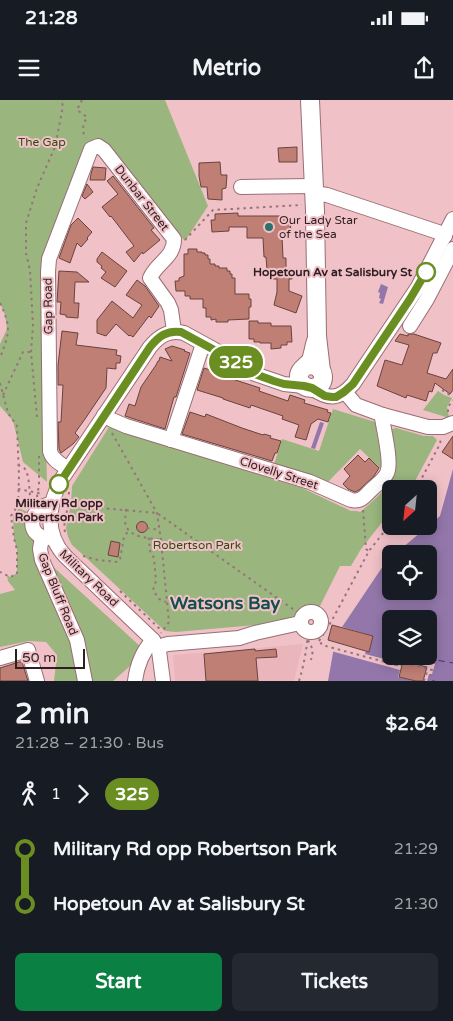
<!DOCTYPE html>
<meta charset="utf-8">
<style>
body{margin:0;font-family:"Varela Round",sans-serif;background:#242831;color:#f1f3f6;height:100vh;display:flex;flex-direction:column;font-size:19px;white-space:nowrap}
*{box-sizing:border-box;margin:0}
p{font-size:16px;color:#9ea1a6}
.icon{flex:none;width:28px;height:28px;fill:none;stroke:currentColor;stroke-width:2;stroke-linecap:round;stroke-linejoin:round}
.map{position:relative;height:581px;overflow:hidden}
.drawer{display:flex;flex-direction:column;background:#171b24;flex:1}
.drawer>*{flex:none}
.badge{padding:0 10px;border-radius:16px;font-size:18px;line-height:32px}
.needle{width:32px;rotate:207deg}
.controls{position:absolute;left:382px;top:380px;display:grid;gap:10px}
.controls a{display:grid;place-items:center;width:55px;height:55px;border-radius:8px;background:#171b24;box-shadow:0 2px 12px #0003;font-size:25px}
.scale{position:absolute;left:15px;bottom:12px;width:70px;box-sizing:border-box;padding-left:5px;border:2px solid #301f22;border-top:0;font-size:14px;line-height:18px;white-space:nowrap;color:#301f22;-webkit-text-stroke:4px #f0c2c8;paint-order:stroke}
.map>.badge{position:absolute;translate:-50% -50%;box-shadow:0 0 0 2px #fff}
.legs{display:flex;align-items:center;gap:8px;height:55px;padding:0 15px;font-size:16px}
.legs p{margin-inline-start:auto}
.head{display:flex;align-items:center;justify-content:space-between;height:85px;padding:0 15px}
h1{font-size:28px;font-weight:700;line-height:38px}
.primary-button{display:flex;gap:10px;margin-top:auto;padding:10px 15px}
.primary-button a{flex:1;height:58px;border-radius:8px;background:#0b8043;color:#fff;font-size:20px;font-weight:700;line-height:58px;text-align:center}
.primary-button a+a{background:#242831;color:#f1f3f6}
ul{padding:0 15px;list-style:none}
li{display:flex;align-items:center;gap:18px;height:55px;font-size:19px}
li i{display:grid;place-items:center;width:8px;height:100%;margin:0 6px;background:currentColor}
li i::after{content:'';width:12px;height:12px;margin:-6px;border:4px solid;border-radius:50%;background:#171b24}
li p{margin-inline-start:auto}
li:first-child i{background:linear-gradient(#0000 50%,currentColor 0)}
li:last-child i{background:linear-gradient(currentColor 50%,#0000 0)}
.status{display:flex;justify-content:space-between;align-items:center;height:35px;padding:0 25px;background:#171b24;direction:ltr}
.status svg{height:14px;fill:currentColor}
header{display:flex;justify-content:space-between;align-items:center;height:65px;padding:0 15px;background:#171b24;font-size:22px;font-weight:700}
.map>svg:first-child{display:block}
</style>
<div class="status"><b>21:28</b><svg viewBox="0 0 49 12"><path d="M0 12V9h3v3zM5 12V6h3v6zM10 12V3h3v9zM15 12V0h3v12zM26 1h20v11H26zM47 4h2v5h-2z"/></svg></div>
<header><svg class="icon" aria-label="menu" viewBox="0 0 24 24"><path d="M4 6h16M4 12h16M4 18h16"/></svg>Metrio<svg class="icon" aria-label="share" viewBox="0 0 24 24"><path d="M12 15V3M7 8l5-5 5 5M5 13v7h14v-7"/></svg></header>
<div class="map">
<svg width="453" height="581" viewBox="0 0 453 581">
<rect width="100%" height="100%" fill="#f0c2c8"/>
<path fill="#ebb5bc" d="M 303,544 L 294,581 L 175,581 L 173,555 Z"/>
<g fill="#9ab57e">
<path d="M 0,0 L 165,0 L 208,106 L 185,141 L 87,42 L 41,166 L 47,382 L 23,362 L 13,321 L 0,306 L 0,244 L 7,229 L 5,215 L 0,203 Z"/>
<path d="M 438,291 L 444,295 L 452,298 L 447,307 L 449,317 L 446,317 L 423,310 Z"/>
<path d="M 333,309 L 375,322 L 383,371 L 360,349 L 326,384 L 273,368 L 282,339 L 319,351 Z"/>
<path d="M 109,327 L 302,388 L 351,411 L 357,411 L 360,412 C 370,404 394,384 395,370 C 396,358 391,343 390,331 L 391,329 L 396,328 L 424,336 L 433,336 L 437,340 L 415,381 L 409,389 L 391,389 L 391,411 L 361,449 L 351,466 L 340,466 L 319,508 L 299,513 L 280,523 L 176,532 L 165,531 L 82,454 L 72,445 L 68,437 L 66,428 L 71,403 L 72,386 Z"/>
<path d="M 19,408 L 32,414 L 25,429 L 37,445 L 74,539 L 81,581 L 54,581 L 57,555 L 46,542 L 29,541 L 0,547 L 0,494 L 15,490 L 8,481 L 7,475 L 10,477 L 17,473 L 17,450 L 14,438 L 13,416 Z"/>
<path d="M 49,463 L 142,548 L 138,559 L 113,581 L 88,581 L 87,557 Z"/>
</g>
<g fill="#9377aa" fill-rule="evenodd">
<path d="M 381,184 L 388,187 L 383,204 L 379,203 L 381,199 L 379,198 L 380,193 L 378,192 Z"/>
<path d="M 320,322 L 324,323 L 315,349 L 311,348 Z"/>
<path d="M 453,369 L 453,581 L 328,581 L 336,536 L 385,463 L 391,457 L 391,491 L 429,491 L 429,454 L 395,454 L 440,416 ZM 391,519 L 429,519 L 429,556 L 391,556 Z"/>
</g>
<path fill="#f0c2c8" d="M 339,526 L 373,536 L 369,551 L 366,551 L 365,554 L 396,562 L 405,556 L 435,564 L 432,574 L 429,574 L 427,581 L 415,581 L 398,577 L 400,570 L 331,551 L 334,535 Z"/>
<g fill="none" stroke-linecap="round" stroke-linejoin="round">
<g stroke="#532d6e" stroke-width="1" stroke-dasharray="6 5" stroke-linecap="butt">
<path d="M 428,562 L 436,560 L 453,563"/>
<path d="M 432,581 L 435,581"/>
</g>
</g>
<g fill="#c07f75" stroke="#68433d">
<path d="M 297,47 L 297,62 L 279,62 L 278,48 Z"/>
<path d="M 220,62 L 221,75 L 227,75 L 226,88 L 222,89 L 222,100 L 208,99 L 207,87 L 201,87 L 199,76 L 199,63 Z"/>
<path d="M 93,67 L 106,68 L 105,80 L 90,80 L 91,74 Z"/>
<path d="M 113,76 L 154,128 L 151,130 L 160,140 L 143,154 L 142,152 L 134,162 L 126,152 L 134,146 L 111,116 L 110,117 L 102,107 L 118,94 L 107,81 Z"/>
<path d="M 87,84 L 93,92 L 85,99 L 82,96 Z"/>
<path d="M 238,113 L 238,116 L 285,116 L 285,118 L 290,118 L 291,134 L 285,134 L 285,136 L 282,136 L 283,158 L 286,158 L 286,169 L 292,169 L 292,179 L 289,179 L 289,191 L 302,196 L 296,213 L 274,205 L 277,192 L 277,179 L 270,179 L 270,170 L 267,170 L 266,157 L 264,157 L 263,138 L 247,138 L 247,127 L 229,127 L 229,131 L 212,132 L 211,120 L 215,120 L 215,114 Z"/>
<path d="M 78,118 L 92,132 L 87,138 L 88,139 L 81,147 L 77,143 L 70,163 L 59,158 L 71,125 Z"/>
<path d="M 188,149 L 197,149 L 197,152 L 202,152 L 202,153 L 205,153 L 205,155 L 208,155 L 208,159 L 210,159 L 210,164 L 215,164 L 215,166 L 219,166 L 219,168 L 227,168 L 227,171 L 230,171 L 230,174 L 232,174 L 232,178 L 235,178 L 235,194 L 249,194 L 249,199 L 251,199 L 251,207 L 249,207 L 249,219 L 228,220 L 228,222 L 216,222 L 216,219 L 211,220 L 211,217 L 206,217 L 206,208 L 203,208 L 203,199 L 190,199 L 190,196 L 185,196 L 185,191 L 176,191 L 175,181 L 179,181 L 179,178 L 184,176 L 184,154 L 188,154 Z"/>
<path d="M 102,152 L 127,171 L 115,187 L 101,178 L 106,172 L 101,168 L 102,166 L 97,162 L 97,159 Z"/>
<path d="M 59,171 L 77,172 L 89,182 L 75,182 L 74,203 L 79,203 L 78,218 L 66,217 L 66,215 L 60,214 L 61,202 L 57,202 Z"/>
<path d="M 137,180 L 145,186 L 159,206 L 151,218 L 149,216 L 133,237 L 130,235 L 129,236 L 116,224 L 106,236 L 97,233 L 97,220 L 112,201 L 133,218 L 142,205 L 126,195 Z"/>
<path d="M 249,221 L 258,221 L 258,223 L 271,223 L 271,226 L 291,226 L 292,242 L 287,242 L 287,245 L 281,245 L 281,248 L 271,249 L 271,243 L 260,243 L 260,242 L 254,242 L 254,239 L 249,239 Z"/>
<path d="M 62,231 L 78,233 L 76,245 L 117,250 L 116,255 L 121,256 L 120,263 L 116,263 L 116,269 L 107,268 L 106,288 L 85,319 L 75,333 L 79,337 L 73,344 L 61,353 L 59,349 L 58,322 L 61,322 L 63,285 L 58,285 L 58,265 Z"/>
<path d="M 400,234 L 408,236 L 408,234 L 414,234 L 441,243 L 437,253 L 433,253 L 427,273 L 446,279 L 453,269 L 453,290 L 450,294 L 435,283 L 432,292 L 429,291 L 426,301 L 407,295 L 406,298 L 377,286 L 385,260 L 402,265 L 409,245 L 395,241 Z"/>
<path d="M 172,246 L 185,250 L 184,251 L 190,253 L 176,297 L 174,297 L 165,329 L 125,316 L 129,304 L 135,306 L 141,287 L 156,265 L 158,261 L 159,261 L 160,257 L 172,261 L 165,249 Z"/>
<path d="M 204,268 L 226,275 L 226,277 L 260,288 L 259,291 L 288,301 L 290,295 L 305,300 L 304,303 L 328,310 L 327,312 L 331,313 L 328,322 L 318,319 L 311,324 L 306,340 L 295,337 L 299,325 L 282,319 L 283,316 L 251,305 L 250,308 L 223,299 L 223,298 L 197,290 Z"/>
<path d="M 190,312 L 205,317 L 206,314 L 242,328 L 263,335 L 264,334 L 271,336 L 270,338 L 281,341 L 277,353 L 275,353 L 272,361 L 182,334 Z"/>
<path d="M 453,336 L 453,359 L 442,352 Z"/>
<path d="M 358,355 L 365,362 L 369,358 L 379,368 L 374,376 L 359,390 L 355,392 L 348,389 L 343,384 L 350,376 L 344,369 Z"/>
<circle cx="142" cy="427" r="5.5"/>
<path d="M 111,441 L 120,443 L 118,457 L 108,455 Z"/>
<path d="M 332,525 L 373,536 L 369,552 L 328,540 Z"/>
<path d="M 255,549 L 255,551 L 276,549 L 277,557 L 256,558 L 258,581 L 206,581 L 204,554 Z"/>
<path d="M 403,561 L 427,567 L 423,581 L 416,581 L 399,577 Z"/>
<path d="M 19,562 L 22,562 L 28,581 L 0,581 L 0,568 Z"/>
</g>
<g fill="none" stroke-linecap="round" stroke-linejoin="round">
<defs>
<g id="minor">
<path d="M 241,87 L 314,86"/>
<path d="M 314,93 L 327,95 L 438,132 L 445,136"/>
<path d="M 410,226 L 427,199 L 453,149"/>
<path d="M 312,288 C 328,300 339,300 353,284 L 418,187 L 453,119"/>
<path d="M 345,292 L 356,305 L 383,315 L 428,327 L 443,327 L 453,323"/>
<path d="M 104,315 L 112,320 L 126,326 L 310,382 L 351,400 C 361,402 364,397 371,390 C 376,385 384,380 387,373 C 392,363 384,331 382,318 L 383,315"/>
<path d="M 171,340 L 203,244"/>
<path d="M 68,369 C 61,364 52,360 50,351 L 48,172 L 49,159 L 91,49 L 98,46 L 104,50 L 174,139 C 174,158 157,162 150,178 L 168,203 L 171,210 L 174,231"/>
<path d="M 42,437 L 40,449 L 42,460 L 77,540 L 85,581"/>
<path d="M 51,438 C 25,439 27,408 51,404"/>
<circle cx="311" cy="522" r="10"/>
<path d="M 157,547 L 168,544 L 239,538 L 255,533 L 300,523"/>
<path d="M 0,558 L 28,550 L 37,581"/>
<path d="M 135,581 C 137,565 142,552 153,540"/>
<path d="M 163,581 L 159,551 L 153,540 L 65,456 C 44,433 48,406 61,380 L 150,247 C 159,236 169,229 184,233 L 244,266 L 255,274 L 284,284 L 304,286"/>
</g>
<g id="major">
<path d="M 310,0 L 315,111 L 317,236 L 321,271"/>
<path d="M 306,266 C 313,264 322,267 323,276 C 324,293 297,291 299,275 C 300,268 308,266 311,260 C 313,255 314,247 316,241"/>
</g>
</defs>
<use href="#minor" stroke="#986e74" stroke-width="16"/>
<use href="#major" stroke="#986e74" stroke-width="20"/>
<g stroke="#96757a" stroke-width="2" stroke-dasharray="2.5 4" stroke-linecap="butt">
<path d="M 82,0 L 77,10 L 87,17 C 83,25 81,30 86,38"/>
<path d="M 185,140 L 213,110 L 302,105"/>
<path d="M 0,203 C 12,228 9,234 0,258"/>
<path d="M 0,283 L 8,313 L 17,326 L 19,376 L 18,405 L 11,416 L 14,438 L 17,450 L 17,474 L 10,477 L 0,472"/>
<path d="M 442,290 L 453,297"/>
<path d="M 3,295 L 23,252 L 31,252"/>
<path d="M 448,312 L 448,307 L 453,300"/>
<path d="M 37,317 L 31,252 L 33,225 L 30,170 L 26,153 L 26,123 L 37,88 L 55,47 L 63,6 L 61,0"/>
<path d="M 112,333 L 157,413 L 161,440 L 169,522 L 161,533"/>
<path d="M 18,365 C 20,366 24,367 25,369 C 30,376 29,394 31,403"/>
<path d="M 18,389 L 43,394"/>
<path d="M 416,389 L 440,344 L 441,337"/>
<path d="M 69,392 L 68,405 L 157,413 L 297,512"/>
<path d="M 37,397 L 39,385 L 39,356"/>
<path d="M 126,409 C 126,415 124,421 126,426 C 131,438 150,438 161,440"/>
<path d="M 363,410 L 366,449 L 369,451"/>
<path d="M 147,428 L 160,430"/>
<path d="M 65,432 L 64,427 L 68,405"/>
<path d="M 148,438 L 150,440 L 149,449 L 154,458 L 156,481 L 153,490 L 159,499 L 166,502"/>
<path d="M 83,456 L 98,460 L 118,462 L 120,459 L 124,437 L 129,430"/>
<path d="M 120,491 L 162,531"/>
<path d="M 314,531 L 322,545 L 400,566 L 403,562 L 432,570 L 429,581"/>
<path d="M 308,540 L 313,550 L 311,560"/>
<path d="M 319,541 L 331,522 L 369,451 L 391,423"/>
<path d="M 417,561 L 428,564 L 428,562"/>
<path d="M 397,566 L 398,563 L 405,557 L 417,561 L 415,562 L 405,560 L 403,562"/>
<path d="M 299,581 C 304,565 307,548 308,531"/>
<path d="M 424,581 L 428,569"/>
</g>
<use href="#minor" stroke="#fff" stroke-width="14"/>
<use href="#major" stroke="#fff" stroke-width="18"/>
</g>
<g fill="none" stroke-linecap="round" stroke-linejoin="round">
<defs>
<path id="line-1" d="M 59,384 L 150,247 C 159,236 167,230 181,232 L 244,266 L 255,274 L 274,281 L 284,284 L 304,286 L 312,288 L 325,296 L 332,297 L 336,297 L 344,292 L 353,284 L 410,199 L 426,172"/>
</defs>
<use href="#line-1" stroke="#fff" stroke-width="11"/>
<use href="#line-1" stroke="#6b8e23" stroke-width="8"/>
</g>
<circle fill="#29726e" stroke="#f0c2c8" stroke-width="2" cx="269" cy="127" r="5"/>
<g fill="#fff" stroke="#6b8e23" stroke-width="2.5">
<circle cx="426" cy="172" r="9"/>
<circle cx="59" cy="384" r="9"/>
</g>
<g text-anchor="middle" stroke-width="4" stroke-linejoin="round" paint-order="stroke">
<g font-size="12" fill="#334b0e" stroke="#f0c2c8">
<text x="42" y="46">The Gap</text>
<text x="197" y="449">Robertson Park</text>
</g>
<g font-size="12" fill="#301f22" stroke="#f0c2c8">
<text transform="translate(142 98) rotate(52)" y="4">Dunbar Street</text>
<text transform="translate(48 206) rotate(-91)" y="4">Gap Road</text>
<text transform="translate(279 373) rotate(18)" y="4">Clovelly Street</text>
<text transform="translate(89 478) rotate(44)" y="4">Military Road</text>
<text transform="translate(58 494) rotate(68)" y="4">Gap Bluff Road</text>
</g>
<g font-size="12" fill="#301f22" stroke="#f0c2c8" text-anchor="start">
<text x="279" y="124">Our Lady Star<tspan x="279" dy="14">of the Sea</tspan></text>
</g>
<g font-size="12" font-weight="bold" fill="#301f22" stroke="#f0c2c8" text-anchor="end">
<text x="412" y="176">Hopetoun Av at Salisbury St</text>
<text x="59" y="407" text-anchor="middle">Military Rd opp<tspan x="59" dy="14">Robertson Park</tspan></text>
</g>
<g font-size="18" font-weight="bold" fill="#13504c" stroke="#f0c2c8">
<text x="225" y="509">Watsons Bay</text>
</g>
</g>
</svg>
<div class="controls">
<a><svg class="needle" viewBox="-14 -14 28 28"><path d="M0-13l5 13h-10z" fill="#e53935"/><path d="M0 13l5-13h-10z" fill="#9ea1a6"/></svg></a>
<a><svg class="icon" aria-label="locate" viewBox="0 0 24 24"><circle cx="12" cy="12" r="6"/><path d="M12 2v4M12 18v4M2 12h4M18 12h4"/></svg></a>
<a><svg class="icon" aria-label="layers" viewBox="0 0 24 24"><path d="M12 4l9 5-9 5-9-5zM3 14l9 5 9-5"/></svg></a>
</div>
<div class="scale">50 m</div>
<b class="badge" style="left:236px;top:262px;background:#6b8e23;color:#fff">325</b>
</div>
<section class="drawer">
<div class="head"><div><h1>2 min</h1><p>21:28 – 21:30 · Bus</p></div><b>$2.64</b></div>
<div class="legs"><svg class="icon" aria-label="walk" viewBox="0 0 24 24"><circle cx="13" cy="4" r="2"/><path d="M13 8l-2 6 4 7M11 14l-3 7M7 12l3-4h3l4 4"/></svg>1<svg class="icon" aria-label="forward" viewBox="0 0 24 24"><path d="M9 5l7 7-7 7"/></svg><b class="badge" style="background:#6b8e23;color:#fff">325</b></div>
<ul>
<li><i style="color:#6b8e23"></i><b>Military Rd opp Robertson Park</b><p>21:29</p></li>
<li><i style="color:#6b8e23"></i><b>Hopetoun Av at Salisbury St</b><p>21:30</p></li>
</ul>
<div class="primary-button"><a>Start</a><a>Tickets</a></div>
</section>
